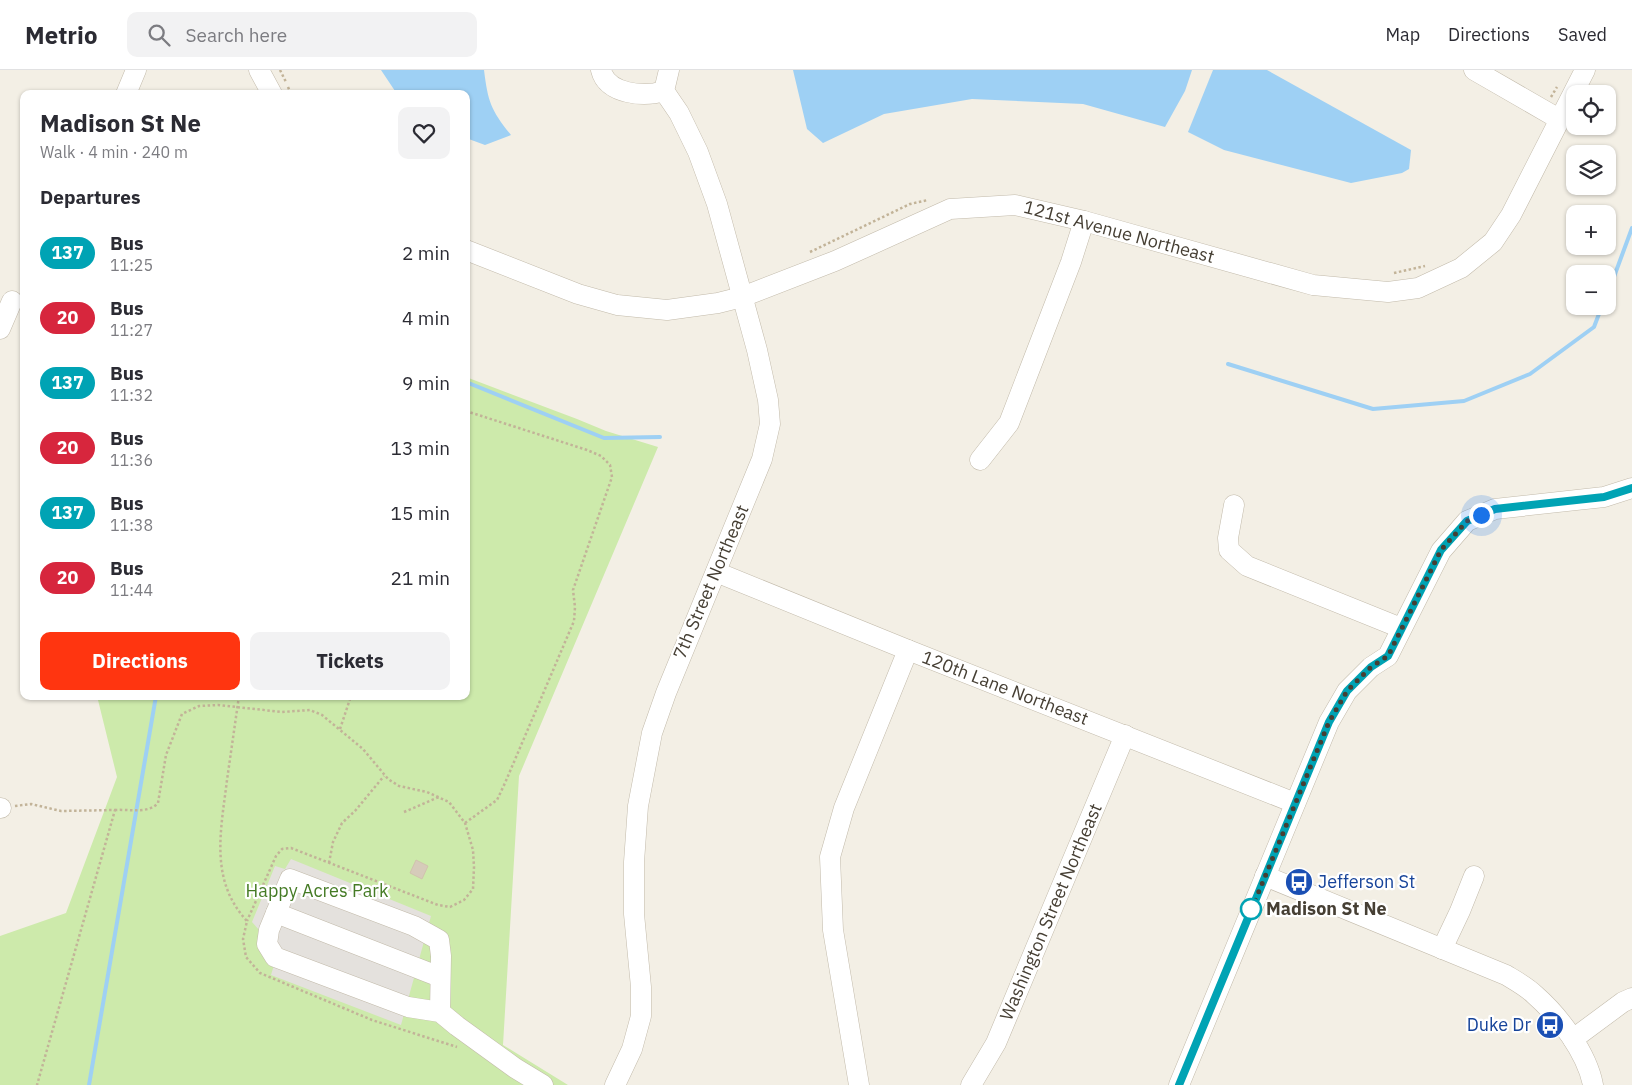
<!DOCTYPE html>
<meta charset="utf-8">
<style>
body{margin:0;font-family:"IBM Plex Sans",sans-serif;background:#f2f2f3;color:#2b2b33;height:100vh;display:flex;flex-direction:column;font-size:19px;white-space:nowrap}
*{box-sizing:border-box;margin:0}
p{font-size:16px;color:#7c7c81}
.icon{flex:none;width:28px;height:28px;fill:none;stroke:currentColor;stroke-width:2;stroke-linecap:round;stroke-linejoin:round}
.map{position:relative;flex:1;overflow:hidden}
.drawer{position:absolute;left:20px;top:20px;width:450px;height:610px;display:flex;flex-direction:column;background:#fff;border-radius:10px;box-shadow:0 1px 4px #0004}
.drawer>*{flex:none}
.badge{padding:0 10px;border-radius:16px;font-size:18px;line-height:32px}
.controls{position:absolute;left:1566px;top:15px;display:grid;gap:10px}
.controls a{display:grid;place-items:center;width:50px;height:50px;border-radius:10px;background:#fff;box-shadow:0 1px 4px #0004;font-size:25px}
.you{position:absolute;width:25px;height:25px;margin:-12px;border:4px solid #fff;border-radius:50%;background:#1a73e8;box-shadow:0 0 0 8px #1a73e833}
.map>.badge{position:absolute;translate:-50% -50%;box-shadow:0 0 0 2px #fff}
h2{padding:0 20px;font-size:19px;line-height:45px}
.round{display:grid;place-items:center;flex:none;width:52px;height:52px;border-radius:10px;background:#f2f2f3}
.overview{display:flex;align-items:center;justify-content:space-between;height:85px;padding:0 20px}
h1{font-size:24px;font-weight:700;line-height:38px}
.cta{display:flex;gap:10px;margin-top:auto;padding:10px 20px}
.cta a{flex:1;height:58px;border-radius:10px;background:#ff3510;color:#fff;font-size:20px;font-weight:700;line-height:58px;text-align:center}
.cta a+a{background:#f2f2f3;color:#2b2b33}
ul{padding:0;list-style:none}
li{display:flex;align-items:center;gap:15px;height:65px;padding:0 20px}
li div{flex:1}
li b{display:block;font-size:19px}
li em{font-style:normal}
li .badge{min-width:55px;font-weight:700;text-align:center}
header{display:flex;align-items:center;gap:30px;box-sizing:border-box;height:70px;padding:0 25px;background:#fff;border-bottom:1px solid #e1e1e2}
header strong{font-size:24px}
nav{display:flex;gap:28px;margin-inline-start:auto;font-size:18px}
.search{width:350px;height:45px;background:#f2f2f3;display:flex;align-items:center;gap:12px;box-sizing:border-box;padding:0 18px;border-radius:10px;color:#7c7c81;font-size:19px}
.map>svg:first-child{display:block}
</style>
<header>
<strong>Metrio</strong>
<div class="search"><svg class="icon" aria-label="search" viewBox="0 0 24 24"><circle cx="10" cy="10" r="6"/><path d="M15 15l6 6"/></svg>Search here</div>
<nav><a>Map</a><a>Directions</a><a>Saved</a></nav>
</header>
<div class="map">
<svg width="1632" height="1015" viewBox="0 0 1632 1015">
<rect width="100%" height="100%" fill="#f3efe5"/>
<path fill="#cdeaab" d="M 466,307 L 577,349 L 606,361 L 658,377 L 519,706 L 503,975 L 568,1015 L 0,1015 L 0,866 L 66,843 L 117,707 L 97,626 L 466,626 Z"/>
<path fill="#e4e1dd" d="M 291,789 L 431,846 L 401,955 L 271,905 L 274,895 L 259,860 L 252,852 L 275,796 L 285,799 Z"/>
<g fill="#9ed0f4">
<path d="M 381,0 L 484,0 C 488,32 491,40 511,65 L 485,75 L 466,68 L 466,24 L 397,24 Z"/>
<path d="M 793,0 L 1192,0 L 1185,21 L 1165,57 L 1083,34 L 972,29 L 884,44 L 823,73 L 807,59 Z"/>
<path d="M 1213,0 L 1267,0 L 1411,80 L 1409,99 L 1402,103 L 1351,113 L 1224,80 L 1188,62 Z"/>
</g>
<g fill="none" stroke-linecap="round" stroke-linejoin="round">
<g stroke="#9ed0f4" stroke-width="4">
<path d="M 1608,223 L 1632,158"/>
<path d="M 1228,294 L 1373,339 L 1464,331 L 1530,304 L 1594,257 L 1602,236"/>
<path d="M 466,312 L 604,368 L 660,367"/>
<path d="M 89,1015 L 156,626"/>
</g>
</g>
<path fill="#d6cbba" stroke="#d1c3ad" d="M 416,790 L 428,796 L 422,809 L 410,803 Z"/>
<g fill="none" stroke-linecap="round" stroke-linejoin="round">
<defs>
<g id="minor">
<path d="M 259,0 L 272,24"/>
<path d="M 601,0 C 607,25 645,27 664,21"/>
<path d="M 1474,0 L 1559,49"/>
<path d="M 126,24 L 136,0"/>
<path d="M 466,180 L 578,224 L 617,235 L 667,240 L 718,233 L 742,227 L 835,191 L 950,139 L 1015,135 L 1084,151 L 1313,215 L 1388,222 L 1418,218 L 1461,198 L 1493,172 L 1511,145 L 1585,0"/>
<path d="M 0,259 L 12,231"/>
<path d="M 980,390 L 1009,353 L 1071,192 L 1084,151"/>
<path d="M 1234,435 L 1228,468 L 1229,480 L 1247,496 L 1401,558"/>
<path d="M 716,502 L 908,580 L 1295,733"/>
<path d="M 0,738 L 1,738"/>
<path d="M 1265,806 L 1506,905 C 1516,911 1527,917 1535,925 C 1559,946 1587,983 1593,1015"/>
<path d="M 276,843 L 440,907"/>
<path d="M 1442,879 L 1460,841 L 1474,806"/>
<path d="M 440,942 L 441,886 L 439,870 L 414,856 L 290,809 L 269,860 L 267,874 L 275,887 L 408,937 L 440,942 L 457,956 L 515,998 L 543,1015"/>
<path d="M 1573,969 L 1623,932 L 1632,928"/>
<path d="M 615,1015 L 632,979 L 641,946 L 641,917 L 634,844 L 634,792 L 638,736 L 652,663 L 666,623 L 762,389 L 770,354 L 768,330 L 757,280 L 717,134 L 698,82 L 679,43 L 664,21 L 669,0"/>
<path d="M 859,1015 L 833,860 L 830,787 L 844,738 L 908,580"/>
<path d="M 971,1015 L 996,973 L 1125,665"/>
<path d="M 1179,1015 L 1329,652 L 1347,621 L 1371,597 L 1388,586 L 1441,481 L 1467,451 L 1495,439 L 1604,427 L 1632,418"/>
</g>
</defs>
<use href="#minor" stroke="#c2baaa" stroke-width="21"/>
<g stroke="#c2b398" stroke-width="2.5" stroke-dasharray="2.5 2.5" stroke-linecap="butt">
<path d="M 280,0 L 286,12"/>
<path d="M 288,17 L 291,24"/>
<path d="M 1551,27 L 1557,17"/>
<path d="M 810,182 L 910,134 L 928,130"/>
<path d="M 1394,203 L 1425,196"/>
<path d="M 239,626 C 235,654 231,682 227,710 C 221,760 209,810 247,851 L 243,869 L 246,887 L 260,903 L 372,950 L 457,977"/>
<path d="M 340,659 L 351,626"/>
<path d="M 15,736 L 31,734 L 61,741 L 115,740 L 37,1015"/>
<path d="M 115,740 C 128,739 149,744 158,733 L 166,685 L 182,644 L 199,636 L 218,635 L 282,642 L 310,640 L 322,645 L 363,679 L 388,709 L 399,716 L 427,722 L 449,732 L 465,753 L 473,780 L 474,797 L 473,819 L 464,830 L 450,837 L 438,835 L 291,778 L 282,779 L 276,786 L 247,851"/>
<path d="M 404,742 L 439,727"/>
<path d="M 465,753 L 497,730 L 505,713 L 574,551 L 575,537 L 573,520 L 612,407 L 610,395 L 601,386 L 587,380 L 466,341"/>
<path d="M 329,793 L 333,772 L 342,753 L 355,741 L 384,706"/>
</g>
<use href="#minor" stroke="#fff" stroke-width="20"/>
</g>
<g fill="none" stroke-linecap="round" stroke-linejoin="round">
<defs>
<path id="line" d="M 1179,1015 L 1329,652 L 1347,621 L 1371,597 L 1388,586 L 1441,480 L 1467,451 L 1495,439 L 1604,427 L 1632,418"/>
</defs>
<use href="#line" stroke="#fff" stroke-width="11"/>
<use href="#line" stroke="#00a3b4" stroke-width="8"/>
<path stroke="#463f34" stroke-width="5" stroke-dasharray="0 9" d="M 1251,839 L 1250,843 L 1329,652 L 1347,621 L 1371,597 L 1388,586 L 1441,480 L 1467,451 L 1481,445"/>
</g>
<defs>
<symbol id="bus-disc" viewBox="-11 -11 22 22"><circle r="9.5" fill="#1a4fb4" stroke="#fff"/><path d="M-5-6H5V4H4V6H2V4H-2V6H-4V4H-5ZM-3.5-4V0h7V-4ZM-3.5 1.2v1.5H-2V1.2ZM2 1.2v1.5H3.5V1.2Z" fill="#fff"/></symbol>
</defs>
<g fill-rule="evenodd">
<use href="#bus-disc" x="1283" y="796" width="32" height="32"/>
<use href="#bus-disc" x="1534" y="939" width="32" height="32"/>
</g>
<circle fill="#fff" stroke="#00a3b4" stroke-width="2.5" cx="1251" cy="839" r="10"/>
<g text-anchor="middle" stroke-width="4.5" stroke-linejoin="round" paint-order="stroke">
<g font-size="18" fill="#463f34" stroke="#fff">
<text transform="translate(1119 162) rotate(15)" y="6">121st Avenue Northeast</text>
<text transform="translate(711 512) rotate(-67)" y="6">7th Street Northeast</text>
<text transform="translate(1005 618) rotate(21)" y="6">120th Lane Northeast</text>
<text transform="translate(1051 842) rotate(-67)" y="6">Washington Street Northeast</text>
</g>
<g font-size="18" fill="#164399" stroke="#fff" text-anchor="start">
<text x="1318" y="818">Jefferson St</text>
<text x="1531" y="961" text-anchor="end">Duke Dr</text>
</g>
<g font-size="18" fill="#457b25" stroke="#fff">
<text x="317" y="827">Happy Acres Park</text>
</g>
<g font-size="18" font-weight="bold" fill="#463f34" stroke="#fff" text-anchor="start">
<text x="1266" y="845">Madison St Ne</text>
</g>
</g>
</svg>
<div class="controls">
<a><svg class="icon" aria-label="locate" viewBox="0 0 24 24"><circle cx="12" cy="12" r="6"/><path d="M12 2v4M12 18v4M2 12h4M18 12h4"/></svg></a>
<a><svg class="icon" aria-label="layers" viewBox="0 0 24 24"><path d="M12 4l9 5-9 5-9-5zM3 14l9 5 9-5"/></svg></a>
<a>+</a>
<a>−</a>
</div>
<div class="you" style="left:1481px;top:445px"></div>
<section class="drawer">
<div class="overview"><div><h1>Madison St Ne</h1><p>Walk · 4 min · 240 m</p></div><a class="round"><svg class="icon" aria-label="heart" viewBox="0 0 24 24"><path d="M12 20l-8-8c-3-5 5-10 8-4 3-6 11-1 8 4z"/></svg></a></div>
<h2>Departures</h2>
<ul>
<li><span class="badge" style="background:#00a3b4;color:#fff">137</span><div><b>Bus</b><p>11:25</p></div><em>2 min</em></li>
<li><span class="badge" style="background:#d7263d;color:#fff">20</span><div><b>Bus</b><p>11:27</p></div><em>4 min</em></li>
<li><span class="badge" style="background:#00a3b4;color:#fff">137</span><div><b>Bus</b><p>11:32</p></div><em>9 min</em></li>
<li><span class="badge" style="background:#d7263d;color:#fff">20</span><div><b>Bus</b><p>11:36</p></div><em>13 min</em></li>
<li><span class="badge" style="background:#00a3b4;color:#fff">137</span><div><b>Bus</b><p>11:38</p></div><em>15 min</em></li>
<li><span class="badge" style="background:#d7263d;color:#fff">20</span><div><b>Bus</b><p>11:44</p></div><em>21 min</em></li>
</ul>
<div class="cta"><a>Directions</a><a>Tickets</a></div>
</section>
</div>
